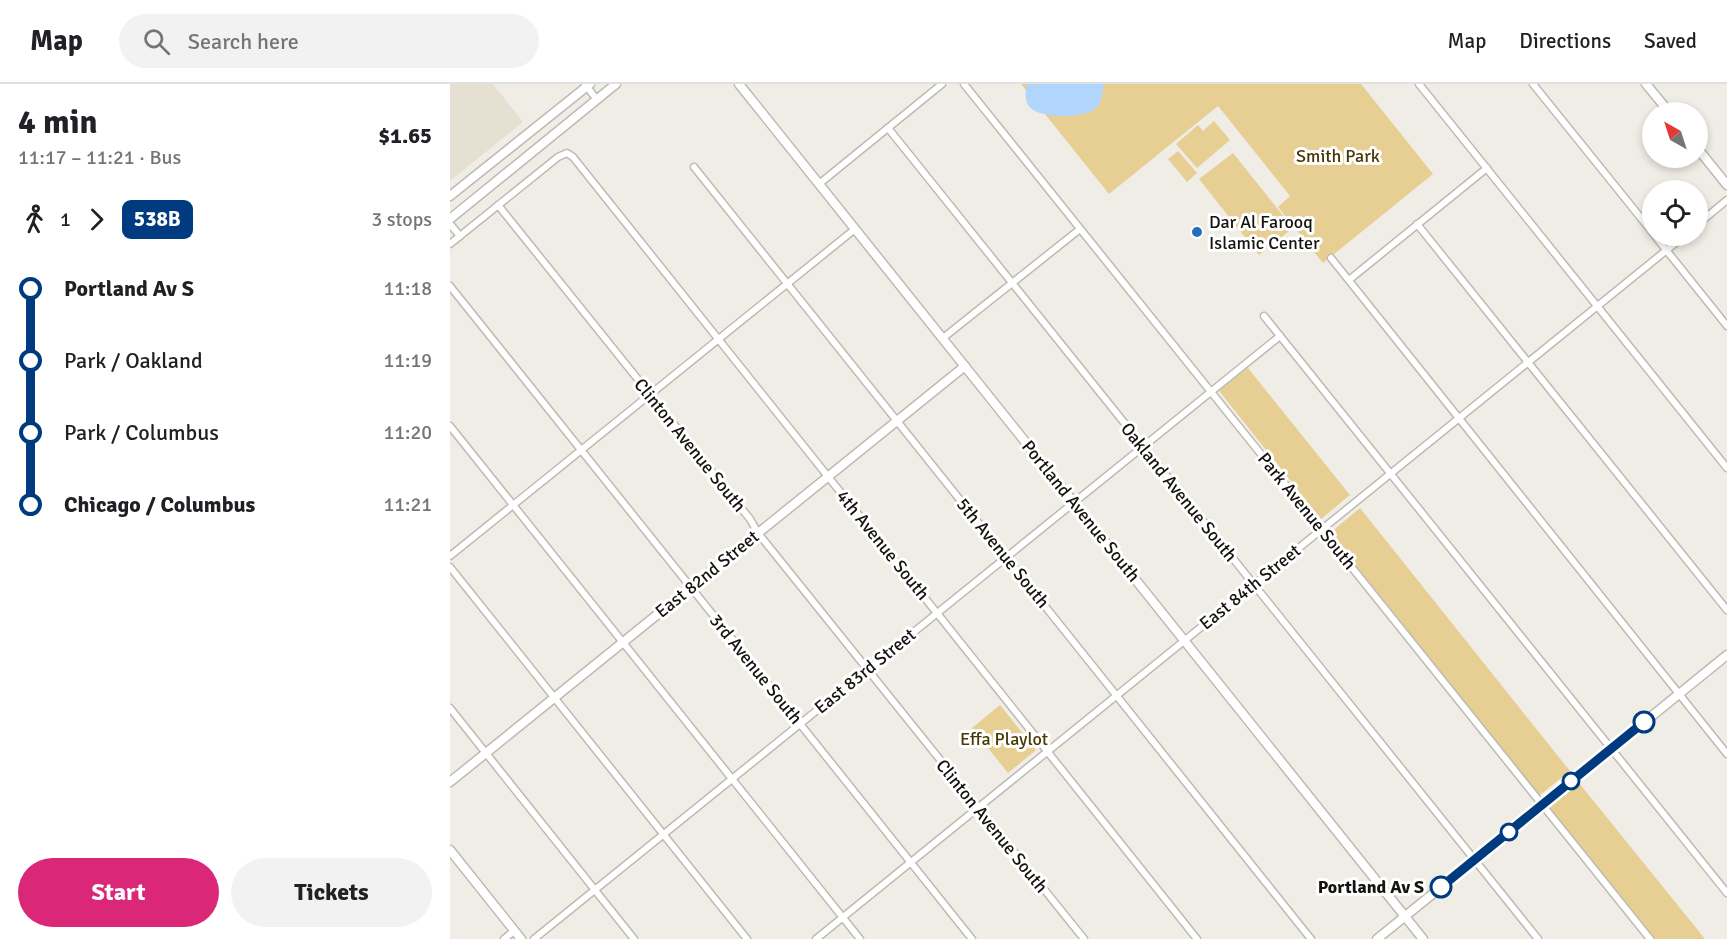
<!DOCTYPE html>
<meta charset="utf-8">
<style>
body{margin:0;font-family:Signika,sans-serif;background:#f2f2f2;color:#202124;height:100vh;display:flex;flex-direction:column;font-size:22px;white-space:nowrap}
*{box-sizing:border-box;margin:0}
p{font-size:20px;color:#757577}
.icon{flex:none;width:33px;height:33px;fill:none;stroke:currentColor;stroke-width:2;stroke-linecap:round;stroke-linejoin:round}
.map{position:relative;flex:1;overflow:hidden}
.drawer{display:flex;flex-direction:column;background:#fff;width:450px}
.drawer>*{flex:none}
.badge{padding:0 12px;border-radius:9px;font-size:21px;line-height:39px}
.needle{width:39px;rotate:321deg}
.tools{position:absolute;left:1192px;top:18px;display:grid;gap:12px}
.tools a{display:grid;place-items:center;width:66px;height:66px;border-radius:50%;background:#fff;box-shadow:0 3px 9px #0003;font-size:30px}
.map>.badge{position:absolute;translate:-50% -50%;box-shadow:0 0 0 3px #fff}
.legs{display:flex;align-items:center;gap:9px;height:66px;padding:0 18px;font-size:20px}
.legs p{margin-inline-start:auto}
.headline{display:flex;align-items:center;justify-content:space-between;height:102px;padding:0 18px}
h1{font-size:33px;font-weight:800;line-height:45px}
.action{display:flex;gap:12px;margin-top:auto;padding:12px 18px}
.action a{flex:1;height:69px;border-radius:36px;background:#db2777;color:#fff;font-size:24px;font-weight:800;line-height:69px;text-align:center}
.action a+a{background:#f2f2f2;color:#202124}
ul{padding:0 18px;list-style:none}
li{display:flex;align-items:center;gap:21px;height:72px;font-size:22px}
li i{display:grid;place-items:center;width:9px;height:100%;margin:0 8px;background:currentColor}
li i::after{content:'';width:15px;height:15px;margin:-8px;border:4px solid;border-radius:50%;background:#fff}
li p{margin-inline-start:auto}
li:first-child i{background:linear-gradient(#0000 50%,currentColor 0)}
li:last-child i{background:linear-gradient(currentColor 50%,#0000 0)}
header{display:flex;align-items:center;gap:36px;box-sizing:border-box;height:84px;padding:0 30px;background:#fff;border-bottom:2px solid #e0e0e0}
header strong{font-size:28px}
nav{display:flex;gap:33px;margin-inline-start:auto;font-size:21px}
.search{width:420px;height:54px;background:#f2f2f2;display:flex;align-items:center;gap:15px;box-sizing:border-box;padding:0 21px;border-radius:33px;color:#757577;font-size:22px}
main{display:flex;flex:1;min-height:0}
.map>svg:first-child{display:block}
</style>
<header>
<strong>Map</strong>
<div class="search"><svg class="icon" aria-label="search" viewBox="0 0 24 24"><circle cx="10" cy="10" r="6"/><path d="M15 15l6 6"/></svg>Search here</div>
<nav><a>Map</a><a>Directions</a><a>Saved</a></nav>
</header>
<main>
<section class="drawer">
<div class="headline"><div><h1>4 min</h1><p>11:17 – 11:21 · Bus</p></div><b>$1.65</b></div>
<div class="legs"><svg class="icon" aria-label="walk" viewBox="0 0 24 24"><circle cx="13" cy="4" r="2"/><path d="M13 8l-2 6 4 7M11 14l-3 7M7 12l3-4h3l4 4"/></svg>1<svg class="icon" aria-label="forward" viewBox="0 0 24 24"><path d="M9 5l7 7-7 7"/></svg><b class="badge" style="background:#003b80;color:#fff">538B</b><p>3 stops</p></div>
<ul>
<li><i style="color:#003b80"></i><b>Portland Av S</b><p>11:18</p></li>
<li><i style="color:#003b80"></i><span>Park / Oakland</span><p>11:19</p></li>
<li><i style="color:#003b80"></i><span>Park / Columbus</span><p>11:20</p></li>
<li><i style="color:#003b80"></i><b>Chicago / Columbus</b><p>11:21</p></li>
</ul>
<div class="action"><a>Start</a><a>Tickets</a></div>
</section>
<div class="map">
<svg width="1277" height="855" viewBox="0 0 1277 855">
<rect width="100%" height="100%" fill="#f0ede6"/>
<path fill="#e6e0d2" d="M 0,0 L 43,0 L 73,38 L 0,97 Z"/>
<g fill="#e7cf93">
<path d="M 571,0 L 911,0 L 983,90 L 873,179 L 828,123 L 840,112 L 768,22 L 659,110 Z"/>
<path d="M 764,37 L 780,56 L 747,84 L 726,60 L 748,41 L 753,47 Z"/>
<path d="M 728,67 L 747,89 L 737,98 L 718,75 Z"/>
<path d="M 783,69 L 843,144 L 809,171 L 749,95 Z"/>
<path d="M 798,284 L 900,411 L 871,435 L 770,308 L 770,306 Z"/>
<path d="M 910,424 L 1120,687 L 1091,710 L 1088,710 L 880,449 Z"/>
<path d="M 550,621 L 586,666 L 558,689 L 522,644 Z"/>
<path d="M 1129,699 L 1255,855 L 1205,855 L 1100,725 L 1101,722 Z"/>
</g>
<path fill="#b2d5fd" d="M 577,0 L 654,0 C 652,8 653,16 647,23 C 636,35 596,34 583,26 C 574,20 575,9 577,0 Z"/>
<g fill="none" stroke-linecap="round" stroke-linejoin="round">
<defs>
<g id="street">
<path d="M 135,0 L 147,16"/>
<path d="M 514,0 L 1200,855"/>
<path d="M 969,0 L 1277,384"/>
<path d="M 1083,0 L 1203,149"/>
<path d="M 438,44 L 1088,855"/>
<path d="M 244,83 L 861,855"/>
<path d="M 369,100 L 492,0"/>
<path d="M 48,121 L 300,435 L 308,449 L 634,855"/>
<path d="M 0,140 L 10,152"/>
<path d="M 967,140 L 1277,526"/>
<path d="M 1248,140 L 1277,116"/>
<path d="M 1205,152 L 1277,242"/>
<path d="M 0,160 L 108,73 L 117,69 L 123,73 L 747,855"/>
<path d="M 881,174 L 1277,670"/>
<path d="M 899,196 L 1037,84"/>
<path d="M 0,202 L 522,855"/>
<path d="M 814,232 L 1277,809"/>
<path d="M 493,254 L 630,145"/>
<path d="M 0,342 L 410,855"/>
<path d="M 0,472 L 405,145"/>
<path d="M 0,483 L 297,855"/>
<path d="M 0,624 L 184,855"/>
<path d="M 54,855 L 64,847"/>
<path d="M 84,855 L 830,252"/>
<path d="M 366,855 L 1234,152"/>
</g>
<g id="secondary">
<path d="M 289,0 L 973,855"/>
<path d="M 1196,0 L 1219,28"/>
<path d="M 1248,65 L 1277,101"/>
<path d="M 0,112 L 140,0"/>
<path d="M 0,135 L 166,0"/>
<path d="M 0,698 L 515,282"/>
<path d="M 0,766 L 71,855"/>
<path d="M 927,855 L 1277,571"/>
</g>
</defs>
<use href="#street" stroke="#bdbab3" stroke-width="9"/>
<use href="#secondary" stroke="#bdbab3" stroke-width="11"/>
<use href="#street" stroke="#fff" stroke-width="6"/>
<use href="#secondary" stroke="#fff" stroke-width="8"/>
</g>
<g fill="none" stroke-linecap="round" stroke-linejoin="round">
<defs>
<path id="line-1" d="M 991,803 L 1194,638"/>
</defs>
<use href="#line-1" stroke="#fff" stroke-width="14"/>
<use href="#line-1" stroke="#003b80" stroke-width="9"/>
</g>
<circle fill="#216fbe" stroke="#fff" stroke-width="2" cx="747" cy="148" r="6"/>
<g fill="#fff" stroke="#003b80" stroke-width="3">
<circle cx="1194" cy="638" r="10"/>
<circle cx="1121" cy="697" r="8"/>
<circle cx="1059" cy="748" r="8"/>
<circle cx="991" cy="803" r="10"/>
</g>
<g text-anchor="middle" stroke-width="6" stroke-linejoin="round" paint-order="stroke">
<g font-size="18" fill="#483803" stroke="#fff">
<text x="888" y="78">Smith Park</text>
<text x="554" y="661">Effa Playlot</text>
</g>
<g font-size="18" fill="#141310" stroke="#fff" text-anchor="start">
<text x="759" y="144">Dar Al Farooq<tspan x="759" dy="21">Islamic Center</tspan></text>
</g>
<g font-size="18" fill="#141310" stroke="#fff">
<text transform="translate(240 361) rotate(51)" y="6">Clinton Avenue South</text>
<text transform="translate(729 408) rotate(51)" y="6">Oakland Avenue South</text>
<text transform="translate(631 427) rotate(51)" y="6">Portland Avenue South</text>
<text transform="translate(857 427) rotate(51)" y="6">Park Avenue South</text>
<text transform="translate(433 461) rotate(51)" y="6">4th Avenue South</text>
<text transform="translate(553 469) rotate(51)" y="6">5th Avenue South</text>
<text transform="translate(257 490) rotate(-39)" y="6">East 82nd Street</text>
<text transform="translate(800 503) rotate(-39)" y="6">East 84th Street</text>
<text transform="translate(306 585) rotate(51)" y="6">3rd Avenue South</text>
<text transform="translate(415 587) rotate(-39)" y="6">East 83rd Street</text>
<text transform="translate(542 742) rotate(51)" y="6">Clinton Avenue South</text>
</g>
<g font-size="18" font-weight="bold" fill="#141310" stroke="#fff" text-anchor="end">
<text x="974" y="809">Portland Av S</text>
</g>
</g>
</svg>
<div class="tools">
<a><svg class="needle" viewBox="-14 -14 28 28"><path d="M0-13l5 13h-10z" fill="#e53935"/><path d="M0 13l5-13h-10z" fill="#757577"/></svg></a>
<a><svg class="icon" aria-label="locate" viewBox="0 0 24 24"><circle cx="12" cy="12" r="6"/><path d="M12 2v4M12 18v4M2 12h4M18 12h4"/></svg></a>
</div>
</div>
</main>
